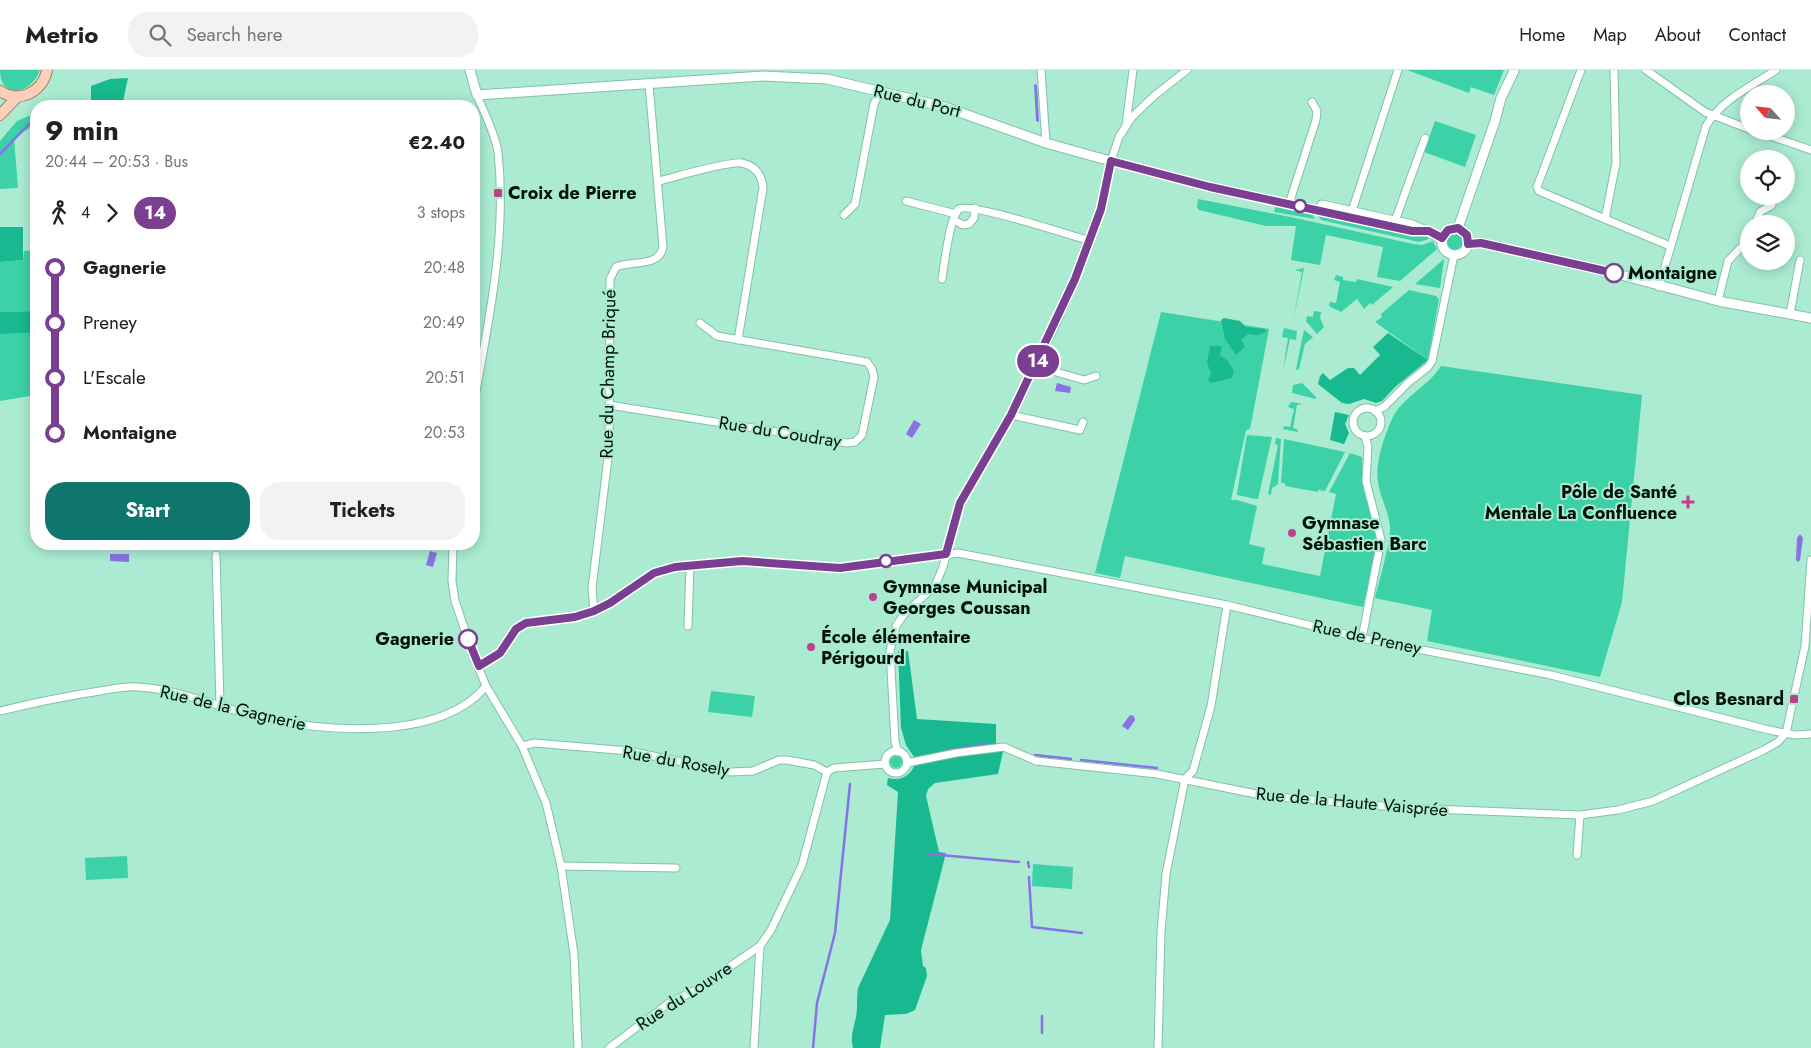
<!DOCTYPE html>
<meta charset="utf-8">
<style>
body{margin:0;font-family:Jost,sans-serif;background:#f2f2f2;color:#202124;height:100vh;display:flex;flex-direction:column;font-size:19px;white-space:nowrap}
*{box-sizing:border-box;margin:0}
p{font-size:16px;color:#757577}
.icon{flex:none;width:28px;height:28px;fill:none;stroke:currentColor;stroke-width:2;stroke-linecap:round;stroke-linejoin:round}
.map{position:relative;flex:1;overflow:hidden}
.sheet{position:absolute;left:30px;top:30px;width:450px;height:450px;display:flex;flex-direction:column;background:#fff;border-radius:20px;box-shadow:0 2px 12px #0003}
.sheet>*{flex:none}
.badge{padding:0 10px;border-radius:16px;font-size:18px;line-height:32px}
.needle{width:32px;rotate:297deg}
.fabs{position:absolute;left:1740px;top:15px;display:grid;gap:10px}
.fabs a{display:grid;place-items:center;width:55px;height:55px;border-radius:50%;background:#fff;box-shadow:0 2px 12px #0003;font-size:25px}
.map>.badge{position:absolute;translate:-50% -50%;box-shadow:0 0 0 2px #fff}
.legs{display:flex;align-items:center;gap:8px;height:55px;padding:0 15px;font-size:16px}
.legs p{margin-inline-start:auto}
.head{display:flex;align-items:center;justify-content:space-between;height:85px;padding:0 15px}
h1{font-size:28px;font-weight:700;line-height:38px}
.button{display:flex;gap:10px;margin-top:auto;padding:10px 15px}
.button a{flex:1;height:58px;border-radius:20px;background:#0f766e;color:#fff;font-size:20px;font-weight:700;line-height:58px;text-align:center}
.button a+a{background:#f2f2f2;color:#202124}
ul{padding:0 15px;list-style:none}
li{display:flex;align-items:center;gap:18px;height:55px;font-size:19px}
li i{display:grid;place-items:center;width:8px;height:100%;margin:0 6px;background:currentColor}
li i::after{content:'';width:12px;height:12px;margin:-6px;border:4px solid;border-radius:50%;background:#fff}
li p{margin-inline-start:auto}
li:first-child i{background:linear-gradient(#0000 50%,currentColor 0)}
li:last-child i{background:linear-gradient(currentColor 50%,#0000 0)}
header{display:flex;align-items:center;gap:30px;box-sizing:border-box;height:70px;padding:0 25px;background:#fff;border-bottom:1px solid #e0e0e0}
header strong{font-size:24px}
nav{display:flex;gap:28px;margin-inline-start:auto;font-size:18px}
.search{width:350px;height:45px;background:#f2f2f2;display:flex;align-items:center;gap:12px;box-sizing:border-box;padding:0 18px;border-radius:20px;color:#757577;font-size:19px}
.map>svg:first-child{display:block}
</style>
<header>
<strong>Metrio</strong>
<div class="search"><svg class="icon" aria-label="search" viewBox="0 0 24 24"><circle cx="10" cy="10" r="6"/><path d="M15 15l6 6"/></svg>Search here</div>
<nav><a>Home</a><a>Map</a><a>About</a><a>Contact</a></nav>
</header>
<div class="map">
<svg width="1811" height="978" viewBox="0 0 1811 978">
<rect width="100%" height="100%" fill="#aaebd2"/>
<g fill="#3cd1a6">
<path d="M 0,0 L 40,0 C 31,25 0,30 0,0 Z"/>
<path d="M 1407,0 L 1504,0 L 1494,25 L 1471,17 L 1469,23 Z"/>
<path d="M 36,43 L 36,54 L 14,68 L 18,118 L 0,119 L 0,71 L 17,51 Z"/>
<path d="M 1435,51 L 1476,65 L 1465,97 L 1424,82 Z"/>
<path d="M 1198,129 L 1300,149 L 1413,174 L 1422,175 L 1433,171 L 1437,179 L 1400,211 L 1377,207 L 1383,177 L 1326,165 L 1320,195 L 1291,190 L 1296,156 L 1266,156 L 1199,140 L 1197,137 Z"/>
<path d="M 1276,135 L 1311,143 L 1315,149 L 1274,142 Z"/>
<path d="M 1316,142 L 1425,165 L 1429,169 L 1419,172 L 1321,150 Z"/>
<circle cx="1455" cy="172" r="8"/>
<path d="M 36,180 L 36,241 L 0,242 L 0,192 L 23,190 L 24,181 Z"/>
<path d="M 1444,189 L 1440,218 L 1415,214 Z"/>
<path d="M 1304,198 L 1293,252 L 1302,202 L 1295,200 Z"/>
<path d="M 1336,205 L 1343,207 L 1343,210 L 1356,212 L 1357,209 L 1393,217 L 1372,235 L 1370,233 L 1364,239 L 1357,229 L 1341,242 L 1329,236 L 1330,232 L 1336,233 L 1340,212 L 1334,210 Z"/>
<path d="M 1409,220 L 1436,226 L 1439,229 L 1428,290 L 1375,252 L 1382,247 L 1381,244 Z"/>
<path d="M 1314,241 L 1321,242 L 1320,248 L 1324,257 L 1317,264 L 1306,251 L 1307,246 L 1313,247 Z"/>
<path d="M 1161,242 L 1269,259 L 1250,359 L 1246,360 L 1231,430 L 1237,430 L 1257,436 L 1249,474 L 1265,478 L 1262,494 L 1320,506 L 1336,424 L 1329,422 L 1350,383 L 1362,387 L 1364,419 L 1378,471 L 1363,537 L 1125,486 L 1120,508 L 1095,503 Z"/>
<path d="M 1284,258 L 1297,261 L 1296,270 L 1290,269 L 1283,301 L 1288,268 L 1282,267 Z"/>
<path d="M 1304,260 L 1313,267 L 1305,274 L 1299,299 L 1297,300 L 1296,299 Z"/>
<path d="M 36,263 L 36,325 L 0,331 L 0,264 Z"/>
<path d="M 1441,296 L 1642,325 L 1622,532 L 1600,607 L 1427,571 L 1432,540 L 1375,528 C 1379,512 1391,471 1390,457 C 1389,442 1380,427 1378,412 C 1375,392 1384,367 1392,349 C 1403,326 1428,317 1441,296 Z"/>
<path d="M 1302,313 L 1316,327 L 1316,329 L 1292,323 L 1293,315 Z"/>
<path d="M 1291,332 L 1303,334 L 1297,335 L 1293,358 L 1298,360 L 1298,362 L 1283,359 L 1284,356 L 1290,357 L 1294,339 L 1288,337 Z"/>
<path d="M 1247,365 L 1272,367 L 1258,429 L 1256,429 L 1237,425 L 1237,423 Z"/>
<path d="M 1276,368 L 1281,369 L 1278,414 L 1272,418 L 1271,425 L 1268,424 L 1278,375 L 1275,374 Z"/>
<path d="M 1284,369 L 1345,382 L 1325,421 L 1318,420 L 1318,422 L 1285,416 L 1285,413 L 1281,413 Z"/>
<path d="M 711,621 L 755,626 L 752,647 L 708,642 Z"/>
<circle cx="896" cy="692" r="6"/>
<path d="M 127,786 L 128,808 L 86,810 L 85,788 Z"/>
<path d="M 1033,794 L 1073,797 L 1072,819 L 1032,816 Z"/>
</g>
<g fill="#18b990">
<path d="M 128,8 L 122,36 L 91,36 L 91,16 L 110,9 Z"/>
<path d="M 0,157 L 23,157 L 23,190 L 0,192 Z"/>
<path d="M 36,241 L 36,263 L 0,264 L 0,242 Z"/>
<path d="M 1224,248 L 1240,251 L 1246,257 L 1265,259 L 1266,262 L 1257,265 L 1248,264 L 1241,270 L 1245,277 L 1236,285 L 1225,269 L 1221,250 Z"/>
<path d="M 1388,263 L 1428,290 L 1395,317 L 1382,331 L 1376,333 L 1364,329 L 1349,334 L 1342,333 L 1318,314 L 1320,306 L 1323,303 L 1330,310 L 1348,298 L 1354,298 L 1360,305 L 1380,285 L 1373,277 Z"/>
<path d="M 1210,276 L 1222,276 L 1220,285 L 1228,291 L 1234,301 L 1232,308 L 1211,313 L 1208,310 L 1211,303 L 1207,293 Z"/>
<path d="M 1335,342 L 1349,345 L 1345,354 L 1349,363 L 1344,374 L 1330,370 Z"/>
<path d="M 313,474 L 355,474 L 355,478 Z"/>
<path d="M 898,581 L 908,581 L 917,649 L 996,654 L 996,674 L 1004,677 L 998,704 L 935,713 L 928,719 L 926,726 L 939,782 L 946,783 L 921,880 L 923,896 L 926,898 L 927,906 L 915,940 L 906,944 L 885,945 L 880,978 L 853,978 C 849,963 857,952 857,938 C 857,931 857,925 858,918 L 890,850 L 898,722 L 887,715 L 888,708 C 901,712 913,705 916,690 L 906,675 L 901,658 Z"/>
</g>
<g fill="#8872e6">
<path d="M 1034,14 L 1037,15 L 1039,52 L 1036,51 Z"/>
<path d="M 1057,313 L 1071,317 L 1070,323 L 1055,321 Z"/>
<path d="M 914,350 L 921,354 L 912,368 L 906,364 Z"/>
<path d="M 1800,464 L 1803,468 L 1800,490 L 1798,492 L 1796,490 L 1797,468 Z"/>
<path d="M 430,481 L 437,483 L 433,497 L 426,495 Z"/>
<path d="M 110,484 L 129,484 L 129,492 L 110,491 Z"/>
<path d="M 1130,645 L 1134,646 L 1135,650 L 1128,660 L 1122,656 Z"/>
</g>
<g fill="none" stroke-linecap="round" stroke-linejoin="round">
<g stroke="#8872e6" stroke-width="2.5">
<path d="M 0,84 L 34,49"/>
<path d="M 944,681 L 982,675 L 1001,675"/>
<path d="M 1035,685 L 1071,689"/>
<path d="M 1081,690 L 1157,698"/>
<path d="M 929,784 L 1019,792"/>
<path d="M 1028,792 L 1029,797"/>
<path d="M 1029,807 L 1032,857 L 1082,863"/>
<path d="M 1042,946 L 1042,963"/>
<path d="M 813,978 L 817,933 L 835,863 L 850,714"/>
</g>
<defs>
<g id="street">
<path d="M 1041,0 L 1046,73"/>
<path d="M 1581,0 L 1537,117 L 1539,121 L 1605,149"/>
<path d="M 1614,0 L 1616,93 L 1605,149 L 1670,176"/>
<path d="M 1646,0 L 1705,42 L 1749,59"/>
<path d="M 1126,55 L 1133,0"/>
<path d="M 1756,61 L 1811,80"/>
<path d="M 659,111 C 675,107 728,91 742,93 C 755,96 762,105 763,118 L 738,270"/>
<path d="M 906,131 L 956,144"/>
<path d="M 1289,134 L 1316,50 L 1317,41 L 1312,32"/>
<path d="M 1352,141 L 1398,0"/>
<path d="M 844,145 L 855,134 L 874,34 L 880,22"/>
<path d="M 954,150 L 963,155 L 969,154 L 974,148 L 975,138"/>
<path d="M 1395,151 L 1425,68"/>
<path d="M 1755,154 L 1760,142 L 1772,135"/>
<path d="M 942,209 C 944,196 950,145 959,139 C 969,132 1073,166 1090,171"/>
<path d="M 1659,217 L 1706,56 C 1721,30 1752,16 1776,0"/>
<path d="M 1718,231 L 1728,191 L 1749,169"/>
<path d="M 1790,244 L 1800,190"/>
<path d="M 1035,296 L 1084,310 L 1096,306"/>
<path d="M 474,332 C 489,250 507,166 498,82 C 495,63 484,43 477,25"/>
<path d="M 609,335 L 847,373 L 855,372 L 862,365 L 874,307 L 872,299 L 867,292 L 717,266 L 700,253"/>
<circle cx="1367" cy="352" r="14"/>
<path d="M 1375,341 L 1384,337 L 1409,312 L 1428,297 L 1432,291 L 1454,185"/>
<path d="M 1011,345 L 1080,360 L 1083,352"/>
<path d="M 453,474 L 452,511 L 455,531 L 473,584 L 486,616 L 522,676 L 546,733 L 561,796 L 574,884 L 578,978"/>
<path d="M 216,485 L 220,635"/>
<path d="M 594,541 L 592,518 L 609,380 L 610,209 L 616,197 C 631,190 659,198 663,177 L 649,14"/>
<path d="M 688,556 L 690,495"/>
<path d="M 1362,568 L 1381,470 L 1366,411 L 1368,377 L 1365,366"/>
<path d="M 479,596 L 500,583 L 516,559 L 526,553 L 575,547 L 594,541 L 610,533 L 654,503 L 675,497 L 743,491 L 840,498 L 958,483 L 1227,535 L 1366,569 L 1551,605 L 1769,660 L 1795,665 L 1811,664"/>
<path d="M 0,641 C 33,633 66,626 100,621 C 113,619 126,616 138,617 C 177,619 215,636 252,645 C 316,662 440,673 486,616"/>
<path d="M 522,676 L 535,673 L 629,681 L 731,702 L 753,701 L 779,690 L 787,690 L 814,695 L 827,702"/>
<circle cx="896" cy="692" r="11"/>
<path d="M 898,682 L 895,672 L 890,581 L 896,556 L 905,543 L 935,516 L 943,497 L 960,433 L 1011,345 L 1055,256 L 1075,209 L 1101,139 L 1111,91 L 1119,67 L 1132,47 L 1154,26 L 1187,0"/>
<path d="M 907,693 L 956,683 L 1004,677 L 1036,691 L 1157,704 L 1266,726 L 1406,738 L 1580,745 L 1618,740 L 1653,731 L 1764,680 L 1778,672 L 1786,663 L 1805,576 L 1811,490"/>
<path d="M 1577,785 L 1580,745"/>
<path d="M 561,796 L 676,798"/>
<path d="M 609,978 L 669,933 L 696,920 L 760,876"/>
<path d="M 754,978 L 760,876 L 771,860 L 802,795 L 827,702 L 834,698 L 885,694"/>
<path d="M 1158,978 L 1161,862 L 1166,804 L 1185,709 L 1193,701 L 1211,636 L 1227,535"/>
</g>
<g id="secondary">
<path d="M 470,0 L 477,25 L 763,6 L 827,9 L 945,37 L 1046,73 L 1096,87 L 1210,117 L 1412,161 L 1421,160"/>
<path d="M 1322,135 L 1412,155 L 1442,168"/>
<path d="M 1458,158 L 1495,51 L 1501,28 L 1514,1"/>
<circle cx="1455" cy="172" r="13"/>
<path d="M 1468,174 L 1481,173 L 1614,203 L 1718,231 L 1811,248"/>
</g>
<g id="primary">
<path d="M 0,21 C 19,34 43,22 47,0"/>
<path d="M 0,45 L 17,27"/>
</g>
</defs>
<use href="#street" stroke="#81c1aa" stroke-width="9"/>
<use href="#secondary" stroke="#81c1aa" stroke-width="11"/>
<use href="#primary" stroke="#a1785c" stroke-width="12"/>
<use href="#street" stroke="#fff" stroke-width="7"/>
<use href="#secondary" stroke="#fff" stroke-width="9"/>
<use href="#primary" stroke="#fbcfb8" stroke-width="10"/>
</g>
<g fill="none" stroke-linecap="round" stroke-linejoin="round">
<defs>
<path id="line-1" d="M 468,569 L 479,596 L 500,583 L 516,559 L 526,553 L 575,547 L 594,541 L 610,533 L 654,503 L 675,497 L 742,491 L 840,498 L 946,484 L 960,433 L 1011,345 L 1075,209 L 1101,139 L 1111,91 L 1210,117 L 1412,161 L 1429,161 L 1442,168 L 1448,160 L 1458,158 L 1467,165 L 1468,174 L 1481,173 L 1614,203"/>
</defs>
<use href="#line-1" stroke="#fff" stroke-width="11"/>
<use href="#line-1" stroke="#7a3f91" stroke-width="8"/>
</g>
<g fill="#c03f88" stroke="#aaebd2" stroke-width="2">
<rect x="493" y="118" width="10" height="10" rx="2.5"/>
<path d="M1685.5 424.5h5v5h5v5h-5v5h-5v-5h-5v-5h5z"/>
<circle cx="1292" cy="463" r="5"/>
<circle cx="873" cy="527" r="5"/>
<circle cx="811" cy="577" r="5"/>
<rect x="1789" y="624" width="10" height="10" rx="2.5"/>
</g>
<g fill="#fff" stroke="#7a3f91" stroke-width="2.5">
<circle cx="1300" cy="136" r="6"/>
<circle cx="1614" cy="203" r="9"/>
<circle cx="886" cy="491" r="6"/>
<circle cx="468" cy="569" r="9"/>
</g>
<g text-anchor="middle" stroke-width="4" stroke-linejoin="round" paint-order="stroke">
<g font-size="18" fill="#00110a" stroke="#aaebd2">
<text transform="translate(917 31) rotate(14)" y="6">Rue du Port</text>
<text transform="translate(608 304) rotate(-89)" y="6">Rue du Champ Briqué</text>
<text transform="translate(780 362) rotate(9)" y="6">Rue du Coudray</text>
<text transform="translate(1367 567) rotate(12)" y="6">Rue de Preney</text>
<text transform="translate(233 638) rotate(13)" y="6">Rue de la Gagnerie</text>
<text transform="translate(676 691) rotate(10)" y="6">Rue du Rosely</text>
<text transform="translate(1352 732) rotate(5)" y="6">Rue de la Haute Vaisprée</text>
<text transform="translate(684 926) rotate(-33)" y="6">Rue du Louvre</text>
</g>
<g font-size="18" font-weight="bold" fill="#00110a" stroke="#aaebd2" text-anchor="start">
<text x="508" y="129">Croix de Pierre</text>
<text x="1677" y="428" text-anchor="end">Pôle de Santé<tspan x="1677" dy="21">Mentale La Confluence</tspan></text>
<text x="1302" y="459">Gymnase<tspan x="1302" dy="21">Sébastien Barc</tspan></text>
<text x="883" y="523">Gymnase Municipal<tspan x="883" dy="21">Georges Coussan</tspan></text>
<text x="821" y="573">École élémentaire<tspan x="821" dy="21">Périgourd</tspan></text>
<text x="1784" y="635" text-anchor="end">Clos Besnard</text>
</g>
<g font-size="18" font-weight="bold" fill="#00110a" stroke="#aaebd2" text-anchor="start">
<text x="1628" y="209">Montaigne</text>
<text x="454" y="575" text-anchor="end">Gagnerie</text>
</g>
</g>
</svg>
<div class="fabs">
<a><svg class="needle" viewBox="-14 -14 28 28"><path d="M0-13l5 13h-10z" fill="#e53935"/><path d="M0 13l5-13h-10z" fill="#757577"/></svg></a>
<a><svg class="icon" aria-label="locate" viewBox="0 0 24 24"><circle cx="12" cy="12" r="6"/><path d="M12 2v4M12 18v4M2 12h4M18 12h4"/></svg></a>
<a><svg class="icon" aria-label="layers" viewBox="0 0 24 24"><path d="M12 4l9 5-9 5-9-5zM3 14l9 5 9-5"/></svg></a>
</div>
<b class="badge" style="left:1038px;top:291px;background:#7a3f91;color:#fff">14</b>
<section class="sheet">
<div class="head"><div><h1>9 min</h1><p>20:44 – 20:53 · Bus</p></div><b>€2.40</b></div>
<div class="legs"><svg class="icon" aria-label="walk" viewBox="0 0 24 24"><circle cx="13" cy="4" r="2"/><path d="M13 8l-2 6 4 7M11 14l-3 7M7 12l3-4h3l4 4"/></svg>4<svg class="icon" aria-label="forward" viewBox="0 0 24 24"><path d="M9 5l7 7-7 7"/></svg><b class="badge" style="background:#7a3f91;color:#fff">14</b><p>3 stops</p></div>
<ul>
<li><i style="color:#7a3f91"></i><b>Gagnerie</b><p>20:48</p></li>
<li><i style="color:#7a3f91"></i><span>Preney</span><p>20:49</p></li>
<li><i style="color:#7a3f91"></i><span>L'Escale</span><p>20:51</p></li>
<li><i style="color:#7a3f91"></i><b>Montaigne</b><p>20:53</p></li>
</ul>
<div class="button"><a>Start</a><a>Tickets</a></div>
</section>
</div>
